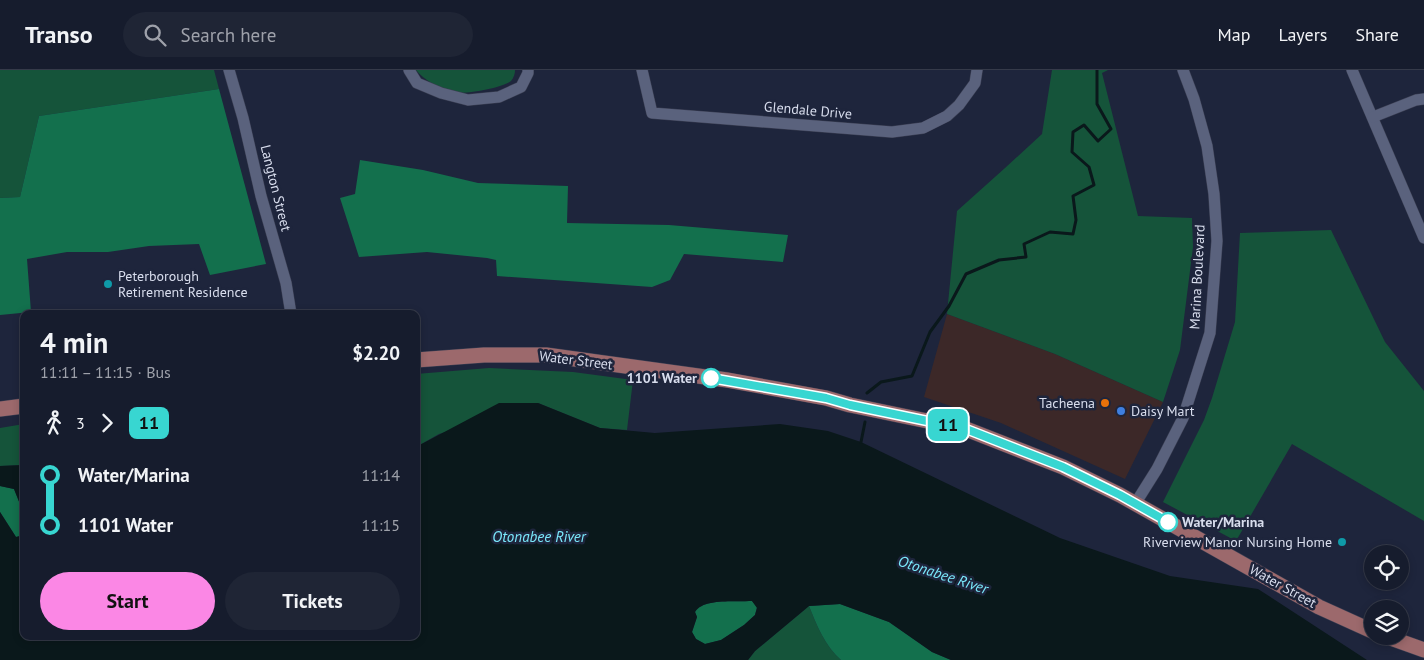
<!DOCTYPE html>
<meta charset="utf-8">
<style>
body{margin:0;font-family:"PT Sans",sans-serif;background:#1f2535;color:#f1f3f6;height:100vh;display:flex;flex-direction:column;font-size:19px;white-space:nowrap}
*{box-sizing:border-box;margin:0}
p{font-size:16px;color:#9ea1aa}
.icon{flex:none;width:28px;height:28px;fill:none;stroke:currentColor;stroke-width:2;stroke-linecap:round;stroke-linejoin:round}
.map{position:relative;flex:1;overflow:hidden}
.drawer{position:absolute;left:20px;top:240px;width:400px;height:330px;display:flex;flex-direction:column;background:#161c2d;border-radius:10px;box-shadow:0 2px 8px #0003,0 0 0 1px #353a49}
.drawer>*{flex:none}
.badge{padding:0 10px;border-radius:8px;font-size:18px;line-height:32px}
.fabs{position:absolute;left:1364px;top:475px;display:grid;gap:10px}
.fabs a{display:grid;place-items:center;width:45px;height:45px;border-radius:50%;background:#161c2d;box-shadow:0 2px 8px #0003,0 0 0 1px #353a49;font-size:25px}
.map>.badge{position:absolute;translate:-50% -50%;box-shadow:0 0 0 2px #fff}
.legs{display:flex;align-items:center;gap:8px;height:55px;padding:0 20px;font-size:16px}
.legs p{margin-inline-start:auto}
.head{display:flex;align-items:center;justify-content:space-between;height:85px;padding:0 20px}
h1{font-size:28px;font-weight:700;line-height:38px}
.primary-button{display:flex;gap:10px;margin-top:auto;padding:10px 20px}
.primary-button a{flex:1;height:58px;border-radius:30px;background:#fb87e5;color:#111;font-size:20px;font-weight:700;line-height:58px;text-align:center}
.primary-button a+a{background:#1f2535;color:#f1f3f6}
ul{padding:0 20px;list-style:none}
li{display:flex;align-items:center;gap:18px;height:50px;font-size:19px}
li i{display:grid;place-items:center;width:8px;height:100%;margin:0 6px;background:currentColor}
li i::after{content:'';width:12px;height:12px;margin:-6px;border:4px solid;border-radius:50%;background:#161c2d}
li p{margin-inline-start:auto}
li:first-child i{background:linear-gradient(#0000 50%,currentColor 0)}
li:last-child i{background:linear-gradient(currentColor 50%,#0000 0)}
header{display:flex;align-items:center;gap:30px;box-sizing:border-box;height:70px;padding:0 25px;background:#161c2d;border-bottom:1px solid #353a49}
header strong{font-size:24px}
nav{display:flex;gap:28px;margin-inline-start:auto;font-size:18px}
.search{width:350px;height:45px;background:#1f2535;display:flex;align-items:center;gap:12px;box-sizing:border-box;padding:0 18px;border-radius:28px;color:#9ea1aa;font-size:19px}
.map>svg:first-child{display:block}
</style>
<header>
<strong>Transo</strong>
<div class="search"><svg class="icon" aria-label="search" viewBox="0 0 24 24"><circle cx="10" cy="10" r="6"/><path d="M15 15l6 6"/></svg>Search here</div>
<nav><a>Map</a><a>Layers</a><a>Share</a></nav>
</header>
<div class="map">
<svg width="1424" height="590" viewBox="0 0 1424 590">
<rect width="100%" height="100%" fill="#1e253c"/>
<path fill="#3c2828" d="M 947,244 L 1055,284 L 1163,332 L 1125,409 L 1001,353 L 924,327 Z"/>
<g fill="#15543a">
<path d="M 0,0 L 214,0 L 219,19 L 39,46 L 20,127 L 0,128 Z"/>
<path d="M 416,0 L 515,0 C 515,4 514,7 511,11 C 502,18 464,25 453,22 C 439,18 425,11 416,0 Z"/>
<path d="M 1052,0 L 1108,0 L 1102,3 L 1138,146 L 1192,148 L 1193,177 L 1180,280 L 1163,332 L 1055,284 L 947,244 L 957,141 L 1005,98 L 1042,64 Z"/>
<path d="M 1331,160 L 1385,272 L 1424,321 L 1424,451 L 1292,374 L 1236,471 L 1163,432 L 1204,350 L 1212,328 L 1235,252 L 1240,163 Z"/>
<path d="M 489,298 L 573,302 L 633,310 L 627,360 L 600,358 L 538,333 L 439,364 L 416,377 L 416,304 Z"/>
<path d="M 24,354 L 24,395 L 0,396 L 0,358 Z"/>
<path d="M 809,536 C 817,556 825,576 841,590 L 748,590 L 755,581 Z"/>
</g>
<g fill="#13704d">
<path d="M 219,19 L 266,194 L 210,205 L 199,174 L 149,176 L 108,182 L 67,182 L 27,189 L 31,242 L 0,245 L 0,128 L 20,127 L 39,46 Z"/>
<path d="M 360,90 L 423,100 L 478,113 L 568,116 L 567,153 L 669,155 L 788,165 L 783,192 L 684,184 L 670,210 L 652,217 L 497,206 L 496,190 L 487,188 L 427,182 L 359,187 L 340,128 L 355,124 Z"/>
<path d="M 0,416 L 14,419 L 24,444 L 24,465 L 16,467 L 0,442 Z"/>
<path d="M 749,531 L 752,531 L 757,537 L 755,545 L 744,555 L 721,570 L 705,574 L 696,569 L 692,562 L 697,547 L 695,542 C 703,528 734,532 749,531 Z"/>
<path d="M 840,534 L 889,552 L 932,582 L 951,590 L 841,590 C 825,576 817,556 809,536 Z"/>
</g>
<g fill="#0a181b" fill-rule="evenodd">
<path d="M 499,333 L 538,333 L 600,358 L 655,363 L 780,354 L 828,361 L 861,372 L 1060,468 L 1170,506 L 1258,519 L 1367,590 L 951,590 L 932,582 L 889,552 L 840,534 L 809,536 L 755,581 L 748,590 L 0,590 L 0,442 L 16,467 L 24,465 L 24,566 L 416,566 L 416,377 ZM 749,531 L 752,531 L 757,538 L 755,545 L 744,555 L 721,570 L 705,574 L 696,569 L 692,562 L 697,547 L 695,542 C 703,528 734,532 749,531 Z"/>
<path d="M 24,395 L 24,444 L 14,419 L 0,416 L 0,396 Z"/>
</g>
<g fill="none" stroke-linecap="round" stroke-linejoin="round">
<g stroke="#0a181b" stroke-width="3">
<path d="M 867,323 L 881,312 L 912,306 L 930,262 L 949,236 L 966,204 L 999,190 L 1026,187 L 1024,174 L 1050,162 L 1073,164 L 1076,150 L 1073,126 L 1094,115 L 1089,97 L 1072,82 L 1073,62 L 1084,55 L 1098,71 L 1111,59 L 1097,34 L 1097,0"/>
<path d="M 861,372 L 865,352"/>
</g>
<defs>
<g id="minor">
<path d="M 229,0 L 243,48 L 261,126 L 286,213 L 291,244"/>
<path d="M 409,0 L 417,13 L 441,23 L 468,30 L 499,27 L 521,17 L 528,3 L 528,0"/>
<path d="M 642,0 L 652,43 L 892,62 L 923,58 L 947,46 L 959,35 L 975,13 L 977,0"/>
<path d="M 1352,0 L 1424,168"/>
<path d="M 1373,47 L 1416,30 L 1424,29"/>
<path d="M 1135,434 L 1157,399 L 1183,348 L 1210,263 L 1217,171 L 1214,124 L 1207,76 L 1194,29 L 1183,0"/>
</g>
<g id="major">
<path d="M 416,290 L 484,285 L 546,285 L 727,310 L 826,328 L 850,335 L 966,359 L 1063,397 L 1120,425 L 1319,537 L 1372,561"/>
<path d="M 0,339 L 24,336"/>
<path d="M 1385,566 L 1424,580"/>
</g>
</defs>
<use href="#minor" stroke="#3b3f53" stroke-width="12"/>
<use href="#major" stroke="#3b3f53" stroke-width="16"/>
<use href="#minor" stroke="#5a627d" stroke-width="11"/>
<use href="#major" stroke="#9c696c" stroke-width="15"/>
</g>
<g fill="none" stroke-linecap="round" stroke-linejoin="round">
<defs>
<path id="line-1" d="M 711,308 L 826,328 L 850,335 L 966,359 L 1063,397 L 1120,425 L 1168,452"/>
</defs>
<use href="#line-1" stroke="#fff" stroke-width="11"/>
<use href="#line-1" stroke="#38d6d1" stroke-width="8"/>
</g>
<g fill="#0f9aa8" stroke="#1e253c" stroke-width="2">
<circle cx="108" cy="214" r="5"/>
<circle cx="1342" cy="472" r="5"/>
</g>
<g fill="#fff" stroke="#38d6d1" stroke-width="2.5">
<circle cx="711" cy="308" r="9"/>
<circle cx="1168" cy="452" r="9"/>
</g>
<circle fill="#e8710a" stroke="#1e253c" stroke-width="2" cx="1105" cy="333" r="5"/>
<circle fill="#3f7fe0" stroke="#1e253c" stroke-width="2" cx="1121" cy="341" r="5"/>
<g text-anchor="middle" stroke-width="5" stroke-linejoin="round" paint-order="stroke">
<g font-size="14" fill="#d8dded" stroke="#1e253c">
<text transform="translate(808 40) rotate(5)" y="5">Glendale Drive</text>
<text transform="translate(276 118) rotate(76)" y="5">Langton Street</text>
<text transform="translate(1197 207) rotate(-87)" y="5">Marina Boulevard</text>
<text transform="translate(576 290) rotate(7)" y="5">Water Street</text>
<text transform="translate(1283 516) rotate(29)" y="5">Water Street</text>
</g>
<g font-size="14" fill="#d8dded" stroke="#1e253c" text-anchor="start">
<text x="118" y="211">Peterborough<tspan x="118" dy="16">Retirement Residence</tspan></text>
<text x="1095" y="338" text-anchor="end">Tacheena</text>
<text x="1131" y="346">Daisy Mart</text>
<text x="1332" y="477" text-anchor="end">Riverview Manor Nursing Home</text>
</g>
<g font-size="14" font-weight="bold" fill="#d8dded" stroke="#1e253c" text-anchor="end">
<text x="697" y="313">1101 Water</text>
<text x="1182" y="457" text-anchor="start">Water/Marina</text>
</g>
<g font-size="15" font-style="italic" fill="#7be9fc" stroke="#1e253c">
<text x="539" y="472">Otonabee River</text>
<text transform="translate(943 505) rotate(18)" y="5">Otonabee River</text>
</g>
</g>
</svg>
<div class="fabs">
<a><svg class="icon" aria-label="locate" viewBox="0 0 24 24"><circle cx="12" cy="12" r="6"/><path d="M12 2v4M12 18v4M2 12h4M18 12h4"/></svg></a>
<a><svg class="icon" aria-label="layers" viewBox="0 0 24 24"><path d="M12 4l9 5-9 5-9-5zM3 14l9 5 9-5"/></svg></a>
</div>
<b class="badge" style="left:948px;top:355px;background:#38d6d1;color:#111">11</b>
<section class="drawer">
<div class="head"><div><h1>4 min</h1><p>11:11 – 11:15 · Bus</p></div><b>$2.20</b></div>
<div class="legs"><svg class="icon" aria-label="walk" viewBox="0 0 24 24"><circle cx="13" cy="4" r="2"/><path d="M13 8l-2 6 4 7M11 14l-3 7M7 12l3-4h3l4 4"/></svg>3<svg class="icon" aria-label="forward" viewBox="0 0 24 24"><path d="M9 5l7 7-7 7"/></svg><b class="badge" style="background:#38d6d1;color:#111">11</b></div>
<ul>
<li><i style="color:#38d6d1"></i><b>Water/Marina</b><p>11:14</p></li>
<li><i style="color:#38d6d1"></i><b>1101 Water</b><p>11:15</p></li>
</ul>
<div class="primary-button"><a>Start</a><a>Tickets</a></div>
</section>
</div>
